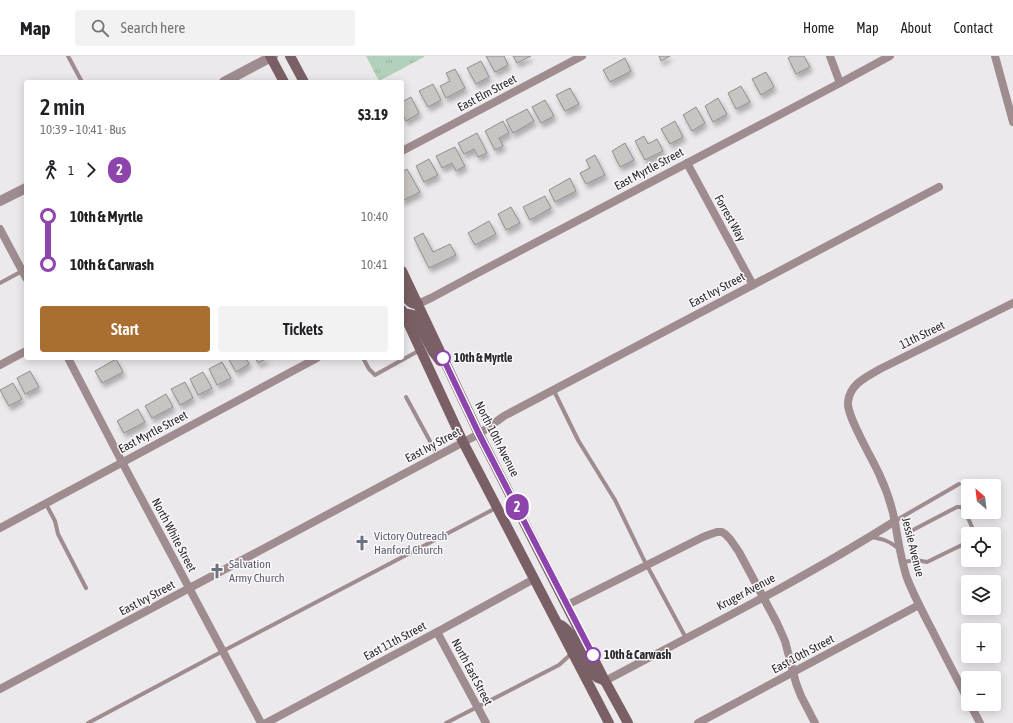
<!DOCTYPE html>
<meta charset="utf-8">
<style>
body{margin:0;font-family:"Asap Condensed",sans-serif;background:#f2f2f2;color:#202124;height:100vh;display:flex;flex-direction:column;font-size:15px;white-space:nowrap}
*{box-sizing:border-box;margin:0}
p{font-size:13px;color:#757577}
.icon{flex:none;width:22px;height:22px;fill:none;stroke:currentColor;stroke-width:2;stroke-linecap:round;stroke-linejoin:round}
.map{position:relative;flex:1;overflow:hidden}
.details{position:absolute;left:24px;top:24px;width:380px;height:280px;display:flex;flex-direction:column;background:#fff;border-radius:4px;box-shadow:0 2px 10px #0003}
.details>*{flex:none}
.badge{padding:0 8px;border-radius:13px;font-size:14px;line-height:26px}
.needle{width:26px;rotate:332deg}
.buttons{position:absolute;left:961px;top:423px;display:grid;gap:8px}
.buttons a{display:grid;place-items:center;width:40px;height:40px;border-radius:4px;background:#fff;box-shadow:0 2px 10px #0003;font-size:20px}
.map>.badge{position:absolute;translate:-50% -50%;box-shadow:0 0 0 2px #fff}
.legs{display:flex;align-items:center;gap:6px;height:44px;padding:0 16px;font-size:13px}
.legs p{margin-inline-start:auto}
.head{display:flex;align-items:center;justify-content:space-between;height:68px;padding:0 16px}
h1{font-size:22px;font-weight:600;line-height:30px}
.primary-button{display:flex;gap:8px;margin-top:auto;padding:8px 16px}
.primary-button a{flex:1;height:46px;border-radius:4px;background:#aa6e30;color:#fff;font-size:16px;font-weight:600;line-height:46px;text-align:center}
.primary-button a+a{background:#f2f2f2;color:#202124}
ul{padding:0 16px;list-style:none}
li{display:flex;align-items:center;gap:14px;height:48px;font-size:15px}
li i{display:grid;place-items:center;width:6px;height:100%;margin:0 5px;background:currentColor}
li i::after{content:'';width:10px;height:10px;margin:-5px;border:3px solid;border-radius:50%;background:#fff}
li p{margin-inline-start:auto}
li:first-child i{background:linear-gradient(#0000 50%,currentColor 0)}
li:last-child i{background:linear-gradient(currentColor 50%,#0000 0)}
header{display:flex;align-items:center;gap:24px;box-sizing:border-box;height:56px;padding:0 20px;background:#fff;border-bottom:1px solid #e0e0e0}
header strong{font-size:19px}
nav{display:flex;gap:22px;margin-inline-start:auto;font-size:14px}
.search{width:280px;height:36px;background:#f2f2f2;display:flex;align-items:center;gap:10px;box-sizing:border-box;padding:0 14px;border-radius:4px;color:#757577;font-size:15px}
.map>svg:first-child{display:block}
</style>
<header>
<strong>Map</strong>
<div class="search"><svg class="icon" aria-label="search" viewBox="0 0 24 24"><circle cx="10" cy="10" r="6"/><path d="M15 15l6 6"/></svg>Search here</div>
<nav><a>Home</a><a>Map</a><a>About</a><a>Contact</a></nav>
</header>
<div class="map">
<svg width="1013" height="667" viewBox="0 0 1013 667">
<defs>
<pattern id="grass-tufts" width="24" height="20" patternUnits="userSpaceOnUse"><rect width="24" height="20" fill="#b2d1ba"/><path d="M3 7l-1-3M5 7V3M7 7l1-3M15 17l-1-3M17 17v-4M19 17l1-3" fill="none" stroke="#99b4a0"/></pattern>
<filter id="shadow"><feDropShadow dx="2.5" dy="4.5" stdDeviation="2" flood-color="#0004"/></filter>
</defs>
<rect width="100%" height="100%" fill="#ece9ed"/>
<path fill="url(#grass-tufts)" d="M 366,0 L 424,0 L 424,1 L 379,25 Z"/>
<g fill="#c8c4c2" stroke="#928f8c" filter="url(#shadow)">
<path d="M 486,0 L 504,0 L 508,9 L 495,16 Z"/>
<path d="M 513,0 L 531,0 L 517,7 Z"/>
<path d="M 659,0 L 670,0 L 661,5 Z"/>
<path d="M 791,0 L 804,0 L 810,11 L 796,18 L 788,2 Z"/>
<path d="M 625,2 L 631,15 L 610,26 L 603,14 Z"/>
<path d="M 481,5 L 489,21 L 476,28 L 467,12 Z"/>
<path d="M 455,13 L 465,32 L 446,42 L 440,30 L 450,25 L 446,17 Z"/>
<path d="M 766,16 L 774,31 L 761,39 L 752,23 Z"/>
<path d="M 433,28 L 441,44 L 428,51 L 419,35 Z"/>
<path d="M 741,30 L 750,46 L 736,53 L 728,37 Z"/>
<path d="M 570,32 L 579,48 L 565,55 L 556,39 Z"/>
<path d="M 411,41 L 419,57 L 406,65 L 402,58 L 402,46 Z"/>
<path d="M 718,42 L 727,58 L 713,66 L 705,50 Z"/>
<path d="M 545,44 L 554,60 L 541,67 L 532,51 Z"/>
<path d="M 696,51 L 705,67 L 692,75 L 683,59 Z"/>
<path d="M 527,53 L 534,65 L 513,77 L 506,64 Z"/>
<path d="M 503,65 L 509,77 L 499,82 L 503,90 L 495,94 L 485,75 Z"/>
<path d="M 675,65 L 683,81 L 670,88 L 661,73 Z"/>
<path d="M 477,77 L 487,97 L 478,101 L 474,93 L 464,98 L 458,87 Z"/>
<path d="M 644,80 L 648,88 L 657,83 L 663,95 L 645,104 L 635,85 Z"/>
<path d="M 625,87 L 634,104 L 620,111 L 612,95 Z"/>
<path d="M 455,91 L 465,110 L 456,115 L 452,107 L 442,112 L 436,100 Z"/>
<path d="M 595,99 L 605,119 L 586,128 L 580,117 L 590,112 L 586,104 Z"/>
<path d="M 429,103 L 438,119 L 424,126 L 416,110 Z"/>
<path d="M 407,113 L 420,136 L 402,145 L 402,116 Z"/>
<path d="M 570,122 L 576,135 L 555,146 L 549,134 Z"/>
<path d="M 545,140 L 551,152 L 530,164 L 523,151 Z"/>
<path d="M 511,151 L 520,167 L 506,174 L 498,158 Z"/>
<path d="M 489,165 L 496,178 L 475,189 L 468,177 Z"/>
<path d="M 423,177 L 433,196 L 450,188 L 456,199 L 429,212 L 414,182 Z"/>
<path d="M 228,302 L 246,302 L 249,308 L 236,316 Z"/>
<path d="M 255,302 L 268,302 L 258,307 Z"/>
<path d="M 116,303 L 123,316 L 102,327 L 95,315 Z"/>
<path d="M 222,306 L 231,322 L 217,329 L 209,313 Z"/>
<path d="M 30,315 L 39,331 L 25,338 L 17,322 Z"/>
<path d="M 203,316 L 212,332 L 198,339 L 190,323 Z"/>
<path d="M 185,326 L 193,342 L 180,349 L 171,333 Z"/>
<path d="M 13,327 L 22,343 L 9,350 L 0,334 Z"/>
<path d="M 166,338 L 173,351 L 152,362 L 145,350 Z"/>
<path d="M 138,353 L 145,366 L 124,377 L 117,365 Z"/>
</g>
<g fill="none" stroke-linecap="round" stroke-linejoin="round">
<g stroke="#9f8c8f" stroke-width="4">
<path d="M 68,0 L 82,26"/>
<path d="M 0,227 L 26,213"/>
<path d="M 363,302 L 369,313 L 375,319 L 420,294"/>
<path d="M 554,335 L 578,384 L 615,444 L 644,504 L 686,582"/>
<path d="M 406,341 L 438,400"/>
<path d="M 46,448 L 55,465 L 58,478 L 86,532"/>
<path d="M 895,465 L 959,428"/>
<path d="M 871,481 C 884,483 889,485 899,493"/>
<path d="M 916,504 L 908,482 L 908,478 L 911,475 L 957,451 L 961,451 L 965,455 L 975,478"/>
<path d="M 903,506 L 916,504 L 927,506 L 968,486"/>
<path d="M 88,667 L 223,595 L 496,452"/>
<path d="M 446,667 L 559,609 L 572,597"/>
</g>
<g stroke="#9f8c8f" stroke-width="8">
<path d="M 830,0 L 840,27"/>
<path d="M 995,0 L 1013,66"/>
<path d="M 402,95 L 582,0"/>
<path d="M 687,107 L 753,229"/>
<path d="M 0,173 L 26,222"/>
<path d="M 418,248 L 431,242 L 472,220 L 840,27 L 890,0"/>
<path d="M 68,302 L 122,406 L 261,667"/>
<path d="M 0,309 L 26,295"/>
<path d="M 0,472 L 317,302"/>
<path d="M 567,549 L 703,481 L 711,478 L 717,476 L 722,476 L 725,478 L 730,483 L 739,496 L 777,567 L 785,585 L 796,627 L 801,640 L 815,667"/>
<path d="M 437,576 L 486,667"/>
<path d="M 605,625 C 703,573 802,524 895,465"/>
<path d="M 0,633 L 458,389 L 479,378 L 504,360 L 939,131"/>
<path d="M 968,644 C 956,621 944,598 932,574 C 923,557 914,540 907,522 C 901,504 898,485 895,466 C 892,451 887,435 880,420 C 874,405 846,360 848,346 C 850,328 866,321 880,313 L 1013,247"/>
<path d="M 970,648 L 980,667"/>
<path d="M 266,667 L 437,576 L 534,523"/>
<path d="M 698,667 L 919,549"/>
</g>
<g stroke="#9f8c8f" stroke-width="10">
<path d="M 224,26 L 273,0"/>
<path d="M 0,145 L 26,132"/>
</g>
<g stroke="#7a6064" stroke-width="10">
<path d="M 270,0 L 284,26"/>
<path d="M 290,0 L 304,26"/>
<path d="M 402,215 L 479,378 L 605,625 L 628,667"/>
<path d="M 402,233 C 405,240 409,249 418,248"/>
<path d="M 402,254 L 463,386 L 609,667"/>
<path d="M 403,257 L 413,259 L 416,263 L 433,296 L 440,305"/>
<path d="M 561,569 C 575,578 585,604 593,618 L 598,622 L 605,625"/>
</g>
</g>
<g fill="none" stroke-linecap="round" stroke-linejoin="round">
<defs>
<path id="line-1" d="M 443,302 L 479,378 L 593,599"/>
</defs>
<use href="#line-1" stroke="#fff" stroke-width="9"/>
<use href="#line-1" stroke="#8e44ad" stroke-width="6"/>
</g>
<defs>
<symbol id="church-bare" viewBox="-9 -9 18 18"><path d="M-1.2-6h2.4v3.5h3.3v2.4h-3.3V6h-2.4V-.1h-3.3v-2.4h3.3Z" fill="#6b7280" stroke="#faf7fa" stroke-width="2.5" paint-order="stroke"/></symbol>
</defs>
<g fill-rule="evenodd">
<use href="#church-bare" x="351" y="476" width="22" height="22"/>
<use href="#church-bare" x="206" y="504" width="22" height="22"/>
</g>
<g fill="#fff" stroke="#8e44ad" stroke-width="2">
<circle cx="443" cy="302" r="7"/>
<circle cx="593" cy="599" r="7"/>
</g>
<g text-anchor="middle" stroke-width="3" stroke-linejoin="round" paint-order="stroke">
<g font-size="12" fill="#2b2a2b" stroke="#faf7fa">
<text transform="translate(487 37) rotate(-28)" y="4">East Elm Street</text>
<text transform="translate(649 113) rotate(-28)" y="4">East Myrtle Street</text>
<text transform="translate(730 162) rotate(61)" y="4">Forrest Way</text>
<text transform="translate(717 234) rotate(-28)" y="4">East Ivy Street</text>
<text transform="translate(922 279) rotate(-26)" y="4">11th Street</text>
<text transform="translate(153 376) rotate(-28)" y="4">East Myrtle Street</text>
<text transform="translate(497 383) rotate(63)" y="4">North 10th Avenue</text>
<text transform="translate(433 389) rotate(-28)" y="4">East Ivy Street</text>
<text transform="translate(174 479) rotate(62)" y="4">North White Street</text>
<text transform="translate(913 491) rotate(76)" y="4">Jessie Avenue</text>
<text transform="translate(746 536) rotate(-28)" y="4">Kruger Avenue</text>
<text transform="translate(147 542) rotate(-28)" y="4">East Ivy Street</text>
<text transform="translate(395 585) rotate(-28)" y="4">East 11th Street</text>
<text transform="translate(803 598) rotate(-28)" y="4">East 10th Street</text>
<text transform="translate(472 616) rotate(62)" y="4">North East Street</text>
</g>
<g font-size="12" font-weight="bold" fill="#2b2a2b" stroke="#faf7fa" text-anchor="start">
<text x="454" y="306">10th &amp; Myrtle</text>
<text x="604" y="603">10th &amp; Carwash</text>
</g>
<g font-size="12" fill="#5b616d" stroke="#faf7fa" text-anchor="start">
<text x="374" y="484">Victory Outreach<tspan x="374" dy="14">Hanford Church</tspan></text>
<text x="229" y="512">Salvation<tspan x="229" dy="14">Army Church</tspan></text>
</g>
</g>
</svg>
<div class="buttons">
<a><svg class="needle" viewBox="-14 -14 28 28"><path d="M0-13l5 13h-10z" fill="#e53935"/><path d="M0 13l5-13h-10z" fill="#757577"/></svg></a>
<a><svg class="icon" aria-label="locate" viewBox="0 0 24 24"><circle cx="12" cy="12" r="6"/><path d="M12 2v4M12 18v4M2 12h4M18 12h4"/></svg></a>
<a><svg class="icon" aria-label="layers" viewBox="0 0 24 24"><path d="M12 4l9 5-9 5-9-5zM3 14l9 5 9-5"/></svg></a>
<a>+</a>
<a>−</a>
</div>
<b class="badge" style="left:517px;top:451px;background:#8e44ad;color:#fff">2</b>
<section class="details">
<div class="head"><div><h1>2 min</h1><p>10:39 – 10:41 · Bus</p></div><b>$3.19</b></div>
<div class="legs"><svg class="icon" aria-label="walk" viewBox="0 0 24 24"><circle cx="13" cy="4" r="2"/><path d="M13 8l-2 6 4 7M11 14l-3 7M7 12l3-4h3l4 4"/></svg>1<svg class="icon" aria-label="forward" viewBox="0 0 24 24"><path d="M9 5l7 7-7 7"/></svg><b class="badge" style="background:#8e44ad;color:#fff">2</b></div>
<ul>
<li><i style="color:#8e44ad"></i><b>10th &amp; Myrtle</b><p>10:40</p></li>
<li><i style="color:#8e44ad"></i><b>10th &amp; Carwash</b><p>10:41</p></li>
</ul>
<div class="primary-button"><a>Start</a><a>Tickets</a></div>
</section>
</div>
